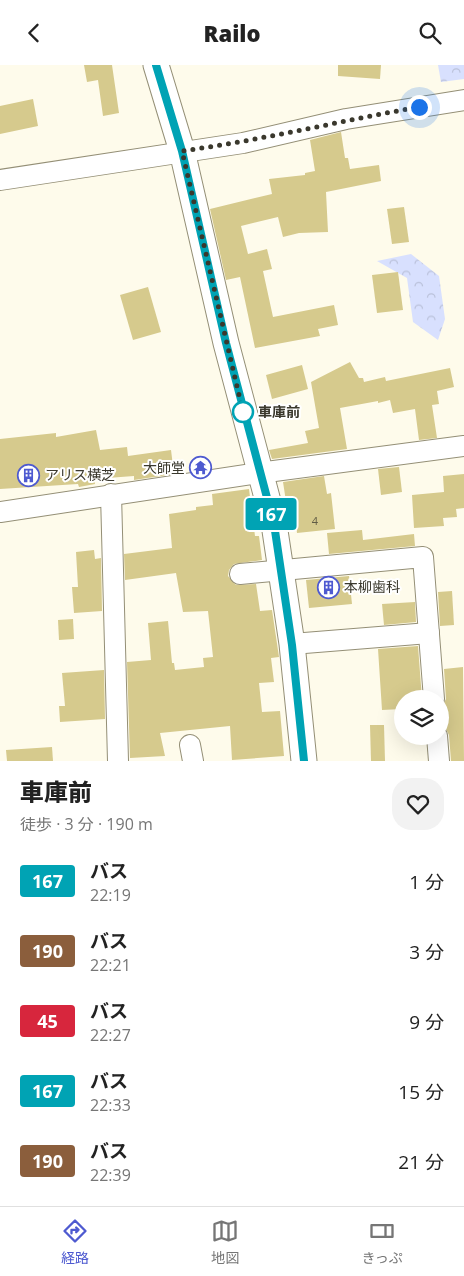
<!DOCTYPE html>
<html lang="ja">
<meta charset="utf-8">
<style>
body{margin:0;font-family:"Open Sans","Noto Sans JP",sans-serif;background:#f2f2f2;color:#222;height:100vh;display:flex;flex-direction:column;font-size:19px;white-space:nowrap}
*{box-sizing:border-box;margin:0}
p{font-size:16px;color:#767676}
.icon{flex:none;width:28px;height:28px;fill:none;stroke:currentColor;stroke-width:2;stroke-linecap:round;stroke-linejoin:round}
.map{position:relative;height:696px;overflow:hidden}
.drawer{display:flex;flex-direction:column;background:#fff;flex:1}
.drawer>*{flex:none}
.badge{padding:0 10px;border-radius:4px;font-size:18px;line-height:32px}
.fabs{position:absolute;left:394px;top:625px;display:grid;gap:10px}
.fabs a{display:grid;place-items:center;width:55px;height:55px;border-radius:50%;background:#fff;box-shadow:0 5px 20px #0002;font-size:25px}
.you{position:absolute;width:25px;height:25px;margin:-12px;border:4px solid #fff;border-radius:50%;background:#1a73e8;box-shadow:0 0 0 8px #1a73e833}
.map>.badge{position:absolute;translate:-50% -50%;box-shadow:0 0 0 2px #fff}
.round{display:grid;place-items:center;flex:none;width:52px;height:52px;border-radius:20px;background:#f2f2f2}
.summary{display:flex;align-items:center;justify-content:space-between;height:85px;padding:0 20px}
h1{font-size:24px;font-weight:800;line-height:38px}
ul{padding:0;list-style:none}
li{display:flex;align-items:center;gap:15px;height:70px;padding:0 20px}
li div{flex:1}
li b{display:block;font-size:19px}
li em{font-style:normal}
li .badge{min-width:55px;font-weight:700;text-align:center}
header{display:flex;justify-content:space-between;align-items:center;height:65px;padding:0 20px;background:#fff;font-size:22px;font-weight:800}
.menu{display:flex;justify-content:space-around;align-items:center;height:70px;border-top:1px solid #e0e0e0;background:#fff;font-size:14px;color:#767676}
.menu a{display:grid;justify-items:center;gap:2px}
.menu .on{color:#4e5ad0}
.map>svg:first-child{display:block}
</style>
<header><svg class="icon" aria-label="back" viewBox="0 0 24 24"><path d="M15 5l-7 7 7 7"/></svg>Railo<svg class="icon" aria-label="search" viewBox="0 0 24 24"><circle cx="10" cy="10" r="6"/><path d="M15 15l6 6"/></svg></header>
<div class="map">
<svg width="464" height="696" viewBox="0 0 464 696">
<defs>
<pattern id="forest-crowns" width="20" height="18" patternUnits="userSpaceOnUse" patternTransform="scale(1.25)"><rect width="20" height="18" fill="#d8e0fe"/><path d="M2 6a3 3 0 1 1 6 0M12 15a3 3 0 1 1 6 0" fill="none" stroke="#bac1da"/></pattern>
</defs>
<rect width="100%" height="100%" fill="#fefbeb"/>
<g fill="url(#forest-crowns)">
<path d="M 438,0 L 464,0 L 464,14 L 441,17 Z"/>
<path d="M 411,189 L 439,211 L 445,254 L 438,275 L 413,257 L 407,213 L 377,196 Z"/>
</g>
<g fill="#d6ca8d">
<path d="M 84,0 L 112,0 L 119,48 L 103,51 L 98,15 L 87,17 Z"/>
<path d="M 338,0 L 381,0 L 380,14 L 338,11 Z"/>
<path d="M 33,34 L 38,61 L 0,69 L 0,41 Z"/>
<path d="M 341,67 L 345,93 L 348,93 L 350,104 L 379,100 L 381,116 L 326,127 L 328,167 L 299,168 L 283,172 L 278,152 L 241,161 L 248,189 L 267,184 L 272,204 L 263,206 L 273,252 L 334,240 L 338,260 L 318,264 L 320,271 L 255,283 L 240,212 L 226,215 L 210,144 L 272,129 L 269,114 L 305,110 L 305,108 L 315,106 L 310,75 Z"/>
<path d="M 404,142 L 409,177 L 392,179 L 387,144 Z"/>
<path d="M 398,207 L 403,245 L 377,248 L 372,210 Z"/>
<path d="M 148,222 L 161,267 L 133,275 L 120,230 Z"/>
<path d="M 350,297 L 359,313 L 363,313 L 364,317 L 385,312 L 386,316 L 450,303 L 454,322 L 437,326 L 439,339 L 432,340 L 437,373 L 419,375 L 415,344 L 393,348 L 390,335 L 378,338 L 378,336 L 340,343 L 347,384 L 272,394 L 269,385 L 308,378 L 305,366 L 319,363 L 311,317 Z"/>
<path d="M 302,300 L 308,324 L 272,334 L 266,310 Z"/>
<path d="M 96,365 L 100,385 L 127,382 L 128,391 L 171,385 L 174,409 L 134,415 L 134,411 L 94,414 L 95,419 L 79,422 L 78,419 L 0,424 L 0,374 L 56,368 L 56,372 Z"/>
<path d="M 399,402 L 402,427 L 381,430 L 378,404 Z"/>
<path d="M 464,409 L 464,443 L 456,444 L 457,452 L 443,453 L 444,461 L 414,463 L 412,430 L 444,427 L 443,411 Z"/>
<path d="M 324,411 L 327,429 L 331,428 L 335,464 L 297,468 L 294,442 L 287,443 L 283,417 Z"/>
<path d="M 249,424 L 255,471 L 259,471 L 262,495 L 234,499 L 229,505 L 228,511 L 236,520 L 256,519 L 260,546 L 272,545 L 279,592 L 271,593 L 274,617 L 259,618 L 262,647 L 280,646 L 284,691 L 232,695 L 230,661 L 160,668 L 165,691 L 130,693 L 127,597 L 151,595 L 148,558 L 168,556 L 172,598 L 174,598 L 175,605 L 204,602 L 203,593 L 213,592 L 208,546 L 183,547 L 176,508 L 125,515 L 124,489 L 172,483 L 169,449 L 196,445 L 196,442 L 213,440 L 212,429 Z"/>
<path d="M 362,465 L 363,475 L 414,469 L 415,481 L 329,489 L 327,468 Z"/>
<path d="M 94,485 L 95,494 L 101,493 L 102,546 L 74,548 L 72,522 L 78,522 L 76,487 Z"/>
<path d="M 349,511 L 352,539 L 309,543 L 306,515 Z"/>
<path d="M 452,526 L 454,560 L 440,561 L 438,527 Z"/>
<path d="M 415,537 L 416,557 L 384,560 L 382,539 Z"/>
<path d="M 73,554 L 74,574 L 59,575 L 58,555 Z"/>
<path d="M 418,581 L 422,634 L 402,634 L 402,644 L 382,645 L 378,584 Z"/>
<path d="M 463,602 L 464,696 L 451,696 L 449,670 L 446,664 L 441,660 L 440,645 L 446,634 L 444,604 Z"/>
<path d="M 104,605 L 105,654 L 60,657 L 59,641 L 65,641 L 62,608 Z"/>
<path d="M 370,660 L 384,660 L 385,696 L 371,696 Z"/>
<path d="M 52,682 L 53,696 L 7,696 L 6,685 Z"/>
</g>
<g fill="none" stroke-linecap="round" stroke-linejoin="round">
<defs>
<g id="minor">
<path d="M 0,115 L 243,78 L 346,54 L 464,35"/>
<path d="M 111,429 L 118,696"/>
<path d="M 0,447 L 259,408 L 464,381"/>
<path d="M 240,509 L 423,492 L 434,634"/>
<path d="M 292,579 L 429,568"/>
<path d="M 437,671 L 439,696"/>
<path d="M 190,680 L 193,696"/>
</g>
<path id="major" d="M 156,0 L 182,86 L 226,278 L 274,459 L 292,579 L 304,696"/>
</defs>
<use href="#minor" stroke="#948f76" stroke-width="22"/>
<use href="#major" stroke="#948f76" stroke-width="27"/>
<use href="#minor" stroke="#fff" stroke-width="20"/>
<use href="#major" stroke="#fff" stroke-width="25"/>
</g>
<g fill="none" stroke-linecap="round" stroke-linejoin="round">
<defs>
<path id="line" d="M 156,0 L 182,86 L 226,278 L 274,459 L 292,580 L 304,696"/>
</defs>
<use href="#line" stroke="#fff" stroke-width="11"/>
<use href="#line" stroke="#00a3b4" stroke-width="8"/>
<path stroke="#3a382d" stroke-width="5" stroke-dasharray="0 9" d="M 243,347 L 182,86 C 262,75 340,56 419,42"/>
</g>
<defs>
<symbol id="temple-ring" viewBox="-11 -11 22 22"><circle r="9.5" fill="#fff" stroke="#4e5ad0" stroke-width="1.5"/><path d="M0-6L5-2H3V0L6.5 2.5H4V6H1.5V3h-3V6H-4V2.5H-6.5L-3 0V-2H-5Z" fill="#4e5ad0"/></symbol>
<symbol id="building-ring" viewBox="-11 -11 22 22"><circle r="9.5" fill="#fff" stroke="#4e5ad0" stroke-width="1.5"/><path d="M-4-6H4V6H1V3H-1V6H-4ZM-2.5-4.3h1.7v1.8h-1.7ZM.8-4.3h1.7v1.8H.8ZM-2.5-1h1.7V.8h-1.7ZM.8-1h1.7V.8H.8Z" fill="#4e5ad0"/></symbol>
</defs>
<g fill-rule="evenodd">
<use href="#temple-ring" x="188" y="390" width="25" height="25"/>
<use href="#building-ring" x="16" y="398" width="25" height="25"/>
<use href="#building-ring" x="316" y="510" width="25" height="25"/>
</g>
<circle fill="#fff" stroke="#00a3b4" stroke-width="2.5" cx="243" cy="347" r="10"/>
<g text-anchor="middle" stroke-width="4" stroke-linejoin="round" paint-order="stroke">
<g font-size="11" fill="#615c45">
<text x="315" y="460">4</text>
</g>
<g font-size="14" font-weight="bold" fill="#3a382d" stroke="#fff" text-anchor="start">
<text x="258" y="352">車庫前</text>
</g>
<g font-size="14" fill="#3a382d" stroke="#fff" text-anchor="start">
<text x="185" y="408" text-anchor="end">大師堂</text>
<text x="45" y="415">アリス横芝</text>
<text x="344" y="527">本柳歯科</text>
</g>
</g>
</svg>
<div class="fabs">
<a><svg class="icon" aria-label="layers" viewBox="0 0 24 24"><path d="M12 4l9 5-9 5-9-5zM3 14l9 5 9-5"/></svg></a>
</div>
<div class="you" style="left:419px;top:42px"></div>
<b class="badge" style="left:271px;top:449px;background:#00a3b4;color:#fff">167</b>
</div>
<section class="drawer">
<div class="summary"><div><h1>車庫前</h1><p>徒歩 · 3 分 · 190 m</p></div><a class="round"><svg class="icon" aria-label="heart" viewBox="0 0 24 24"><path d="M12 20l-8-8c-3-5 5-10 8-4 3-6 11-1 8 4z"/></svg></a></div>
<ul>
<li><span class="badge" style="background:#00a3b4;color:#fff">167</span><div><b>バス</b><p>22:19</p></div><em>1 分</em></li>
<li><span class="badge" style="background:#8b5e3c;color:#fff">190</span><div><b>バス</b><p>22:21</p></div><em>3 分</em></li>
<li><span class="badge" style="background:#d7263d;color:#fff">45</span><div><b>バス</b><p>22:27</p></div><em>9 分</em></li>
<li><span class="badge" style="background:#00a3b4;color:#fff">167</span><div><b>バス</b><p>22:33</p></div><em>15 分</em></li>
<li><span class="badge" style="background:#8b5e3c;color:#fff">190</span><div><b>バス</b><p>22:39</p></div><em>21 分</em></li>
</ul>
</section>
<nav class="menu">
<a class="on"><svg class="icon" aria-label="directions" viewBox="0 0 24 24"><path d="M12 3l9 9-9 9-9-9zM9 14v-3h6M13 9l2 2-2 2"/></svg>経路</a>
<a><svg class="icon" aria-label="map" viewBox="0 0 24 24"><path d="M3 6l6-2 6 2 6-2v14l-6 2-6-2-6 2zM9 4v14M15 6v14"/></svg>地図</a>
<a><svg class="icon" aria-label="tickets" viewBox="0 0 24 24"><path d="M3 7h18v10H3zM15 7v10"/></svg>きっぷ</a>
</nav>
